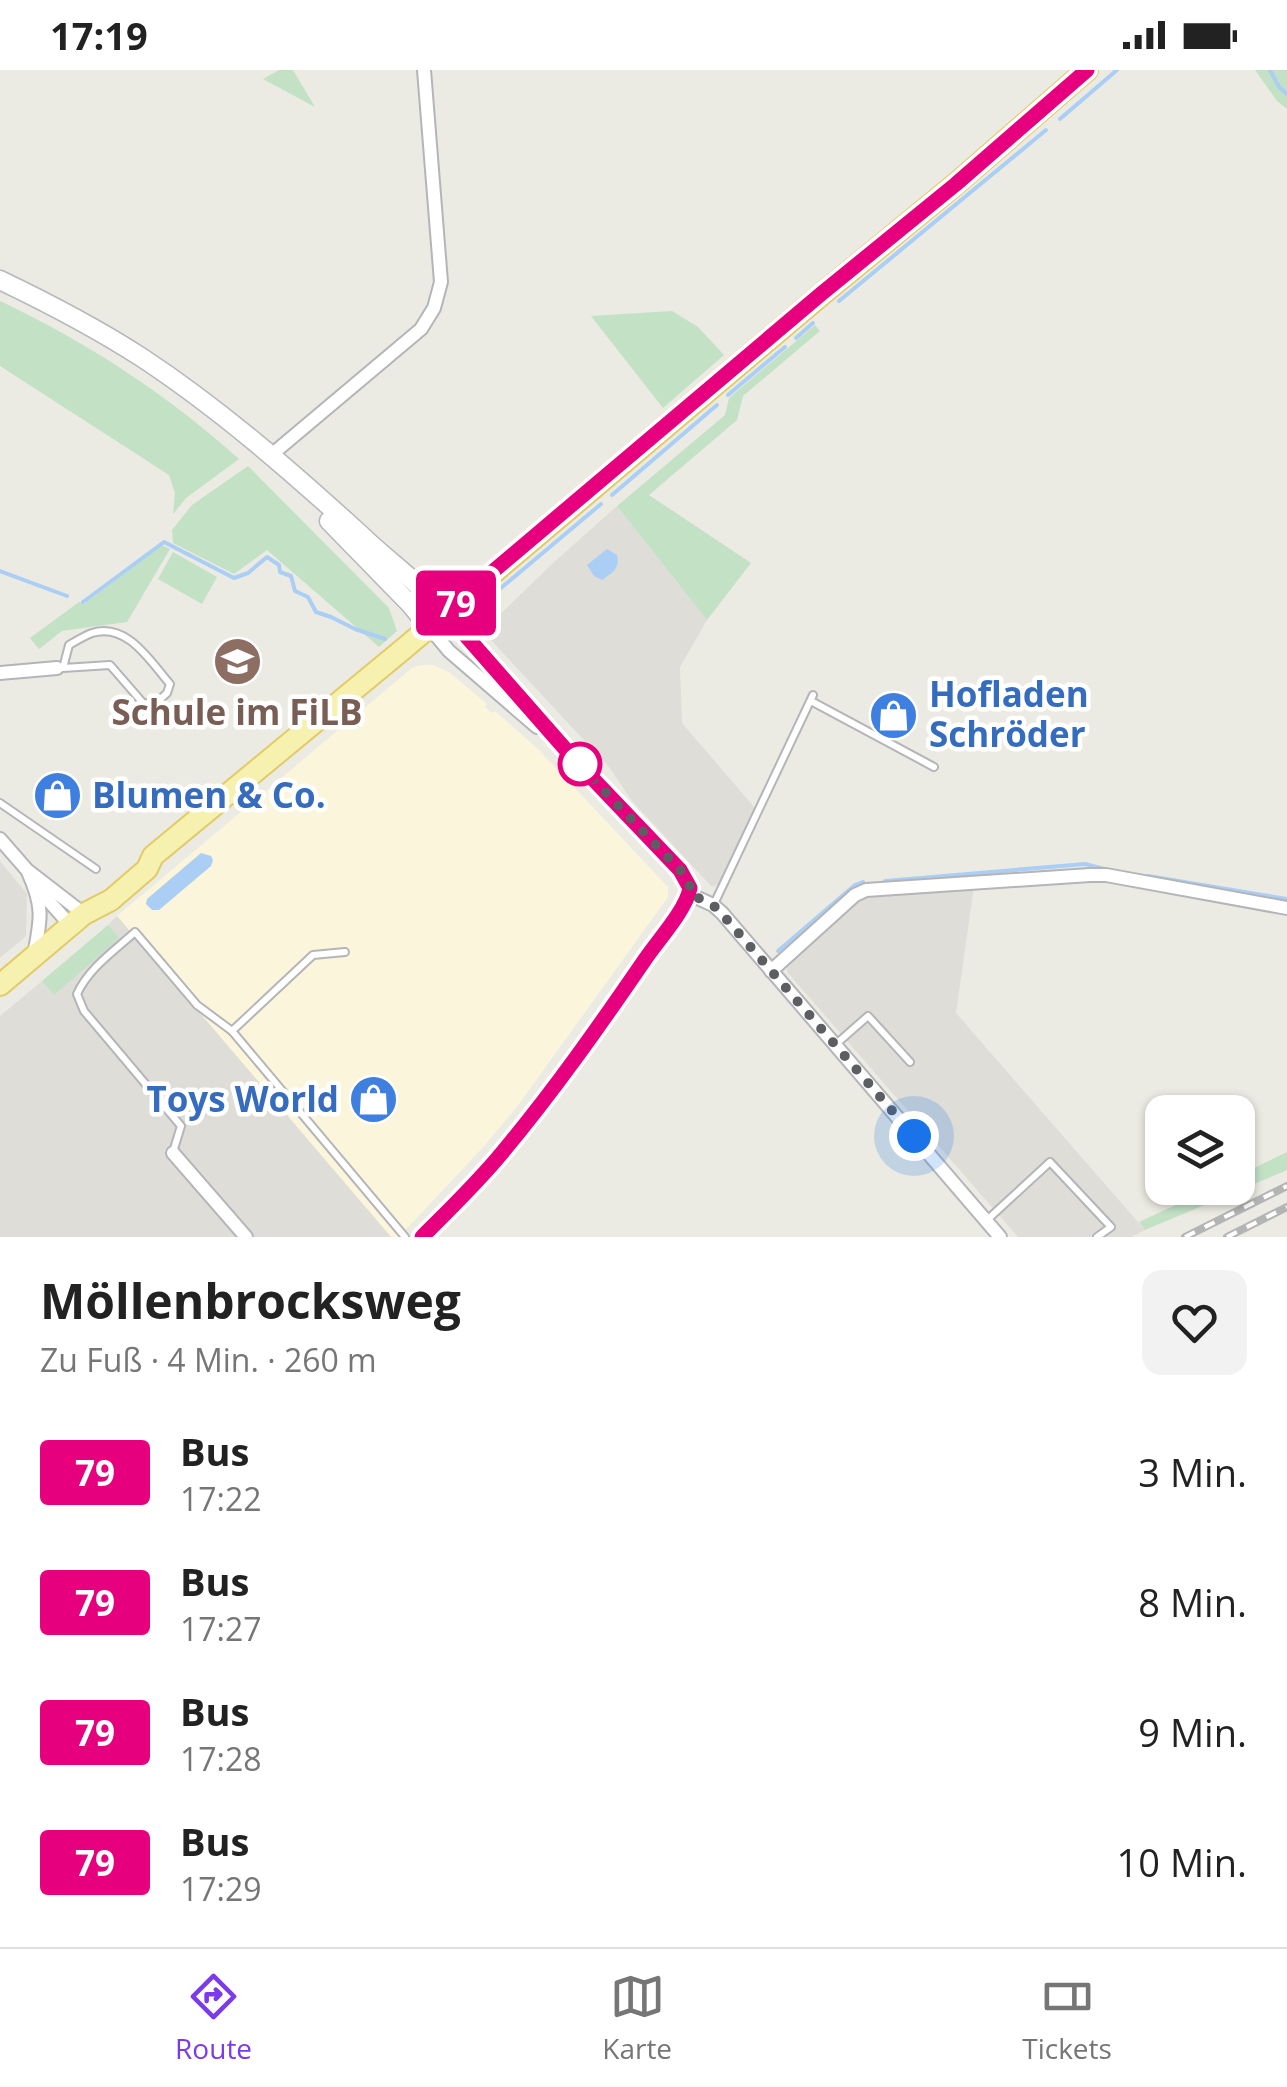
<!DOCTYPE html>
<html lang="de">
<meta charset="utf-8">
<style>
body{margin:0;font-family:"Open Sans",sans-serif;background:#f2f2f2;color:#222;height:100vh;display:flex;flex-direction:column;font-size:38px;white-space:nowrap}
*{box-sizing:border-box;margin:0}
p{font-size:32px;color:#767676}
.icon{flex:none;width:55px;height:55px;fill:none;stroke:currentColor;stroke-width:2;stroke-linecap:round;stroke-linejoin:round}
.map{position:relative;height:1167px;overflow:hidden}
.panel{display:flex;flex-direction:column;background:#fff;flex:1}
.panel>*{flex:none}
.badge{padding:0 20px;border-radius:8px;font-size:35px;line-height:65px}
.fabs{position:absolute;left:1145px;top:1025px;display:grid;gap:20px}
.fabs a{display:grid;place-items:center;width:110px;height:110px;border-radius:20px;background:#fff;box-shadow:0 2px 8px #0004;font-size:50px}
.you{position:absolute;width:50px;height:50px;margin:-25px;border:8px solid #fff;border-radius:50%;background:#1a73e8;box-shadow:0 0 0 15px #1a73e833}
.map>.badge{position:absolute;translate:-50% -50%;box-shadow:0 0 0 5px #fff}
.round{display:grid;place-items:center;flex:none;width:105px;height:105px;border-radius:20px;background:#f2f2f2}
.summary{display:flex;align-items:center;justify-content:space-between;height:170px;padding:0 40px}
h1{font-size:48px;font-weight:700;line-height:75px}
ul{padding:0;list-style:none}
li{display:flex;align-items:center;gap:30px;height:130px;padding:0 40px}
li div{flex:1}
li b{display:block;font-size:38px}
li em{font-style:normal}
li .badge{min-width:110px;font-weight:700;text-align:center}
.status{display:flex;justify-content:space-between;align-items:center;height:70px;padding:0 50px;background:#fff;direction:ltr}
.status svg{height:28px;fill:currentColor}
.dock{display:flex;justify-content:space-around;align-items:center;height:140px;border-top:2px solid #e0e0e0;background:#fff;font-size:28px;color:#767676}
.dock a{display:grid;justify-items:center;gap:5px}
.dock .on{color:#7c3aed}
.map>svg:first-child{display:block}
</style>
<div class="status"><b>17:19</b><svg viewBox="0 0 49 12"><path d="M0 12V9h3v3zM5 12V6h3v6zM10 12V3h3v9zM15 12V0h3v12zM26 1h20v11H26zM47 4h2v5h-2z"/></svg></div>
<div class="map">
<svg width="1287" height="1167" viewBox="0 0 1287 1167">
<rect width="100%" height="100%" fill="#ecebe3"/>
<path fill="#faf5db" d="M 421,595 L 433,595 L 449,602 L 487,634 L 485,637 L 492,643 L 495,641 L 538,679 L 668,817 L 668,827 L 519,1034 L 486,1074 L 399,1167 L 391,1167 L 117,846 L 412,598 Z"/>
<g fill="#deddd8">
<path d="M 617,436 L 707,550 L 680,597 L 682,653 L 755,738 L 718,814 L 712,817 L 632,731 L 609,697 L 489,568 L 489,555 L 552,494 Z"/>
<path d="M 0,791 L 27,824 L 26,866 L 0,888 Z"/>
<path d="M 974,816 L 956,943 L 1145,1160 L 1131,1167 L 1018,1167 L 787,902 L 788,892 L 858,829 L 867,825 Z"/>
<path d="M 117,846 L 391,1167 L 0,1167 L 0,946 L 42,911 L 53,924 L 118,868 L 108,855 Z"/>
</g>
<g fill="#c2e1c5">
<path d="M 279,0 L 293,0 L 315,37 L 263,9 Z"/>
<path d="M 1255,0 L 1287,0 L 1287,39 L 1277,31 Z"/>
<path d="M 0,231 C 87,272 168,325 239,389 L 186,428 L 173,444 L 175,423 L 169,405 L 0,296 Z"/>
<path d="M 672,241 L 698,257 L 724,285 L 663,338 L 591,246 Z"/>
<path d="M 815,255 L 820,261 L 743,326 L 737,350 L 649,425 L 751,493 L 707,550 L 617,436 L 725,345 L 729,328 Z"/>
<path d="M 248,396 L 389,538 L 397,561 L 379,577 L 267,480 L 234,504 L 173,473 L 172,460 L 192,435 Z"/>
<path d="M 162,475 L 170,479 L 127,552 L 62,561 L 39,579 L 30,568 L 79,532 L 84,534 Z"/>
<path d="M 173,482 L 217,507 L 202,534 L 158,509 Z"/>
<path d="M 108,855 L 119,868 L 54,925 L 42,911 Z"/>
<path d="M 1287,1082 L 1287,1100 L 1285,1101 L 1145,1160 L 1139,1152 L 1212,1118 L 1238,1118 L 1238,1106 Z"/>
</g>
<g fill="#abcef5">
<path d="M 607,479 L 617,485 C 620,499 612,503 602,510 L 594,506 L 587,495 Z"/>
<path d="M 201,783 L 211,786 L 213,790 L 211,796 L 159,840 L 152,840 L 146,834 L 147,829 Z"/>
</g>
<g fill="none" stroke-linecap="round" stroke-linejoin="round">
<g stroke="#abcef5" stroke-width="4">
<path d="M 1270,0 L 1279,17 L 1287,24"/>
<path d="M 1060,49 L 1117,0"/>
<path d="M 839,231 L 1046,60"/>
<path d="M 796,268 L 813,253"/>
<path d="M 728,325 L 785,277"/>
<path d="M 612,425 L 717,335"/>
<path d="M 0,501 L 67,526"/>
<path d="M 83,532 L 164,472 L 234,508 L 248,503 L 267,487 L 279,495 L 280,502 L 291,506 L 295,521 L 308,527 L 316,542 L 331,547 L 355,559 L 385,569"/>
<path d="M 483,533 L 601,434"/>
<path d="M 1148,806 L 1287,829"/>
<path d="M 885,811 L 1085,794 L 1104,799"/>
<path d="M 778,881 L 855,815 L 863,812"/>
</g>
<defs>
<g id="service">
<path d="M 58,598 L 63,598 L 110,595 L 143,633 L 155,634 L 167,623 L 170,614 C 150,591 127,552 92,563 C 84,566 76,571 69,575 L 63,598"/>
<path d="M 811,631 L 934,697"/>
<path d="M 0,733 L 96,799"/>
<path d="M 714,834 L 813,625"/>
<path d="M 345,882 L 313,885 L 232,961 L 405,1167"/>
<path d="M 835,975 L 868,946 L 910,992"/>
<path d="M 173,1082 L 181,1056 L 84,941 L 77,924 C 89,898 114,881 135,862 L 197,935 L 232,961"/>
<path d="M 987,1150 L 1050,1092 L 1111,1157 L 1097,1167"/>
</g>
<g id="minor">
<path d="M 270,386 L 421,259 L 434,238 L 441,212 L 424,0"/>
<path d="M 445,543 L 574,689 L 680,801 C 687,808 691,814 689,824"/>
<path d="M 429,557 L 449,581 L 537,657"/>
<path d="M 0,603 L 57,598"/>
<path d="M 0,769 L 27,800 L 84,844"/>
<path d="M 28,802 C 44,837 41,849 34,885"/>
<path d="M 39,820 L 71,856"/>
<path d="M 689,824 L 713,835 L 722,843 L 1000,1167"/>
<path d="M 771,901 L 855,825 L 866,820 L 1090,805 L 1106,805 L 1287,838"/>
<path d="M 173,1083 L 246,1167"/>
<path d="M 422,1167 L 499,1086 L 535,1042 L 576,989 L 689,824"/>
</g>
<g id="secondary">
<path d="M 0,210 C 48,233 96,258 141,287 C 220,339 292,402 361,465 C 389,492 420,513 445,543"/>
<path d="M 329,451 L 411,535 L 429,557"/>
</g>
<path id="primary" d="M 0,915 L 84,844 L 111,830 L 147,799 L 153,786 L 407,576 L 821,225 L 957,113 L 1087,0"/>
</defs>
<use href="#service" stroke="#b4b5b9" stroke-width="10"/>
<use href="#minor" stroke="#b4b5b9" stroke-width="16"/>
<use href="#secondary" stroke="#b5b7bc" stroke-width="21"/>
<use href="#primary" stroke="#e2ca67" stroke-width="24"/>
<use href="#service" stroke="#fff" stroke-width="6"/>
<use href="#minor" stroke="#fff" stroke-width="12"/>
<use href="#secondary" stroke="#fff" stroke-width="18"/>
<use href="#primary" stroke="#f6f1af" stroke-width="20"/>
<defs>
<g id="rail">
<path d="M 1185,1167 L 1287,1116"/>
<path d="M 1227,1167 L 1287,1137"/>
</g>
</defs>
<use href="#rail" stroke="#b3b4b4" stroke-width="8"/>
<use href="#rail" stroke="#fff" stroke-width="4" stroke-dasharray="11" stroke-linecap="butt"/>
</g>
<g fill="none" stroke-linecap="round" stroke-linejoin="round">
<defs>
<path id="line" d="M 422,1167 C 449,1140 477,1113 501,1084 C 553,1022 600,955 646,888 C 659,869 686,840 690,818 L 680,800 L 574,689 L 445,542 L 821,224 L 956,114 L 1087,0"/>
</defs>
<use href="#line" stroke="#fff" stroke-width="22"/>
<use href="#line" stroke="#e6007e" stroke-width="15"/>
<path stroke="#5c5e62" stroke-width="10" stroke-dasharray="0 18" d="M 580,694 L 574,689 L 680,800 C 687,808 691,814 690,824 L 713,835 L 722,844 L 914,1066"/>
</g>
<defs>
<symbol id="school-disc" viewBox="-11 -11 22 22"><circle r="9.5" fill="#8d6e63" stroke="#fff"/><path d="M0-5L7-2L0 1L-7-2ZM-4 1L0 2.5L4 1V4Q0 6-4 4Z" fill="#fff"/></symbol>
<symbol id="shop-disc" viewBox="-11 -11 22 22"><circle r="9.5" fill="#3f7fe0" stroke="#fff"/><path d="M-5-2.5h2.3a2.7 3.5 0 0 1 5.4 0H5L5.5 6h-11ZM-1.5-2.5h3a1.5 2.3 0 0 0-3 0Z" fill="#fff"/></symbol>
</defs>
<g fill-rule="evenodd">
<use href="#school-disc" x="210" y="564" width="55" height="55"/>
<use href="#shop-disc" x="866" y="618" width="55" height="55"/>
<use href="#shop-disc" x="30" y="698" width="55" height="55"/>
<use href="#shop-disc" x="346" y="1002" width="55" height="55"/>
</g>
<circle fill="#fff" stroke="#e6007e" stroke-width="5" cx="580" cy="694" r="20"/>
<g text-anchor="middle" stroke-width="9" stroke-linejoin="round" paint-order="stroke">
<g font-size="35" font-weight="bold" fill="#366cbe" stroke="#fff" text-anchor="start">
<text x="929" y="637">Hofladen<tspan x="929" dy="40">Schröder</tspan></text>
<text x="92" y="738">Blumen &amp; Co.</text>
<text x="339" y="1042" text-anchor="end">Toys World</text>
</g>
<g font-size="35" font-weight="bold" fill="#785e54" stroke="#fff">
<text x="237" y="655">Schule im FiLB</text>
</g>
</g>
</svg>
<div class="fabs">
<a><svg class="icon" aria-label="layers" viewBox="0 0 24 24"><path d="M12 4l9 5-9 5-9-5zM3 14l9 5 9-5"/></svg></a>
</div>
<div class="you" style="left:914px;top:1066px"></div>
<b class="badge" style="left:456px;top:533px;background:#e6007e;color:#fff">79</b>
</div>
<section class="panel">
<div class="summary"><div><h1>Möllenbrocksweg</h1><p>Zu Fuß · 4 Min. · 260 m</p></div><a class="round"><svg class="icon" aria-label="heart" viewBox="0 0 24 24"><path d="M12 20l-8-8c-3-5 5-10 8-4 3-6 11-1 8 4z"/></svg></a></div>
<ul>
<li><span class="badge" style="background:#e6007e;color:#fff">79</span><div><b>Bus</b><p>17:22</p></div><em>3 Min.</em></li>
<li><span class="badge" style="background:#e6007e;color:#fff">79</span><div><b>Bus</b><p>17:27</p></div><em>8 Min.</em></li>
<li><span class="badge" style="background:#e6007e;color:#fff">79</span><div><b>Bus</b><p>17:28</p></div><em>9 Min.</em></li>
<li><span class="badge" style="background:#e6007e;color:#fff">79</span><div><b>Bus</b><p>17:29</p></div><em>10 Min.</em></li>
</ul>
</section>
<nav class="dock">
<a class="on"><svg class="icon" aria-label="directions" viewBox="0 0 24 24"><path d="M12 3l9 9-9 9-9-9zM9 14v-3h6M13 9l2 2-2 2"/></svg>Route</a>
<a><svg class="icon" aria-label="map" viewBox="0 0 24 24"><path d="M3 6l6-2 6 2 6-2v14l-6 2-6-2-6 2zM9 4v14M15 6v14"/></svg>Karte</a>
<a><svg class="icon" aria-label="tickets" viewBox="0 0 24 24"><path d="M3 7h18v10H3zM15 7v10"/></svg>Tickets</a>
</nav>
